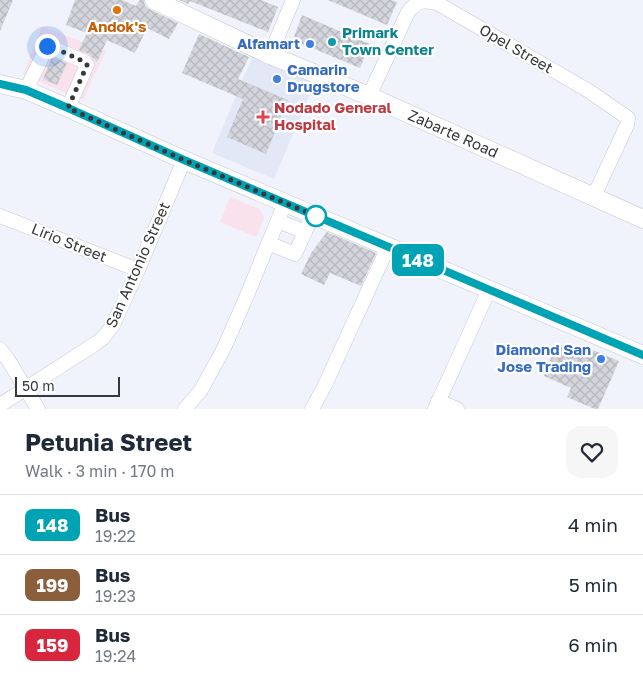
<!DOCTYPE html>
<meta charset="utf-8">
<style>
body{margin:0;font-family:"Golos Text",sans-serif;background:#f6f6f7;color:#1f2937;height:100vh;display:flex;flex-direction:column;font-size:19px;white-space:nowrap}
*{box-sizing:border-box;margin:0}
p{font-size:16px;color:#747a83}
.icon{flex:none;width:28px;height:28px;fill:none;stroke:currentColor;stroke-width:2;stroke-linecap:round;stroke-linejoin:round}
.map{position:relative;height:409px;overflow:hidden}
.side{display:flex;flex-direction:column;background:#fff;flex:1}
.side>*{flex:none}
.badge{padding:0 10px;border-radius:8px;font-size:18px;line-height:32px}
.scale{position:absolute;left:15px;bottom:12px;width:105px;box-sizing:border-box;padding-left:5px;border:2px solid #37383c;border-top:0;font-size:14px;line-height:18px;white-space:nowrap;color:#37383c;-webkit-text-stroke:4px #fff;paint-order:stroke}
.you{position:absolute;width:25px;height:25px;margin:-12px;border:4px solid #fff;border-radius:50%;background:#1a73e8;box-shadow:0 0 0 8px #1a73e833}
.map>.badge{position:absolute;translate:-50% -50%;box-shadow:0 0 0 2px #fff}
.round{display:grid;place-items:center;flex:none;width:52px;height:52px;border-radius:15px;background:#f6f6f7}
.summary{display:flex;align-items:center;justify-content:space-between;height:85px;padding:0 25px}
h1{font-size:24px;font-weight:700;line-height:38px}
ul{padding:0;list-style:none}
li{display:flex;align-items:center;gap:15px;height:60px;padding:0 25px;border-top:1px solid #e0e1e3}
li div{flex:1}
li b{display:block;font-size:19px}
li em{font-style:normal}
li .badge{min-width:55px;font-weight:700;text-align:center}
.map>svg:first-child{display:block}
</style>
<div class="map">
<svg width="643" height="409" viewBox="0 0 643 409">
<defs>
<pattern id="building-cross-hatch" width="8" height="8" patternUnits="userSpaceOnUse" patternTransform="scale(1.25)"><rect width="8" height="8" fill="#d4d4dc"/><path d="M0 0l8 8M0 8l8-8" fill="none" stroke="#b7b7be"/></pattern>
</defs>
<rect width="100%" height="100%" fill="#f0f3fb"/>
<g fill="#fae2ec">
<path d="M 42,26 L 106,51 L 83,100 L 23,75 Z"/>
<path d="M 230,197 L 260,209 L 264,218 L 256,237 L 220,222 Z"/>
</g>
<path fill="#e3e8f7" d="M 253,55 L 315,82 L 274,179 L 212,153 Z"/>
<g fill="url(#building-cross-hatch)">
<path d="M 0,0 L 13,0 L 0,31 Z"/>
<path d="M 75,0 L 122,0 L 136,6 L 140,0 L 144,0 L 145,6 L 149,9 L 178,23 L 169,39 L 147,28 L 135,53 L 107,40 L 97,62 L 89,54 L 79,50 L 87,33 L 66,25 Z"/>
<path d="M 179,0 L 261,0 L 278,7 L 268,32 L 190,1 L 188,4 Z"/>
<path d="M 328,0 L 391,0 L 397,2 L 387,25 Z"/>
<path d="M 302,15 L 370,44 L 360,68 L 293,40 Z"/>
<path d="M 199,34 L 249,57 L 238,79 L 288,100 L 266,154 L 227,137 L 243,99 L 182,73 Z"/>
<path d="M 52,57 L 67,63 L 57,85 L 43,79 Z"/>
<path d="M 327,232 L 376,253 L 361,286 L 330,273 L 324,285 L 301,274 L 311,253 Z"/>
<path d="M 557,343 L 585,355 L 588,348 L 619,361 L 598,409 L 595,409 L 567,397 L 571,388 L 544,376 Z"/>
</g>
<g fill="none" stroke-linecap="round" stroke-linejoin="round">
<defs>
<g id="minor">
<path d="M 270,55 L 293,0"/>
<path d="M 26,90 L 47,47 L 49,46 L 85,62 L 87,65 L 68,108"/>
<path d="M 369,96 L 408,12 C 418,0 422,0 437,3 L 589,91 L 628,118 L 627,125 L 594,196"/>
<path d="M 0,216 L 138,270"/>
<path d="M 278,221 L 305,232"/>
<path d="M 268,243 L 295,254 L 313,214"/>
<path d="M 0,349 L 7,358 L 38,409"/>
<path d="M 438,401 L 457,409"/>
<path d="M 0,405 L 95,344 L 103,338 L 113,325 L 138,270 L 184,160"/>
<path d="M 185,409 L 201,390 L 224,348 L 245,300 L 285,203"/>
<path d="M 312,409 L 325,385 L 388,247"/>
<path d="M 435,409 L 489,290"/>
</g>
<g id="major">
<path d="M 154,0 L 270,55 L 369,96 L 643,219"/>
<path d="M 0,84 L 26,90 L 68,108 L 184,160 L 643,355"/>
</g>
</defs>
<use href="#minor" stroke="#c6c8d0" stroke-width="15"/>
<use href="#major" stroke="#c6c8d0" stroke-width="19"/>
<use href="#minor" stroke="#fff" stroke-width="14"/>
<use href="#major" stroke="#fff" stroke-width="18"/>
</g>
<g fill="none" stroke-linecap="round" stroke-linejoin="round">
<defs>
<path id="line" d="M 0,84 L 26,90 L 68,108 L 184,160 L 643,355"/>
</defs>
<use href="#line" stroke="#fff" stroke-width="11"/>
<use href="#line" stroke="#00a3b4" stroke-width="8"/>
<path stroke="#37383c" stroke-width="5" stroke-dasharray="0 9" d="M 47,46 L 50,46 L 85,62 L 87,65 L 68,108 L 184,160 L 316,216"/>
</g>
<circle fill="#e8710a" stroke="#fff" stroke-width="2" cx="117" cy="10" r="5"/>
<circle fill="#0f9aa8" stroke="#fff" stroke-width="2" cx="332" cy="42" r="5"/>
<g fill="#3f7fe0" stroke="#fff" stroke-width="2">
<circle cx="310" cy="44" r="5"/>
<circle cx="277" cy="79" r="5"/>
<circle cx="601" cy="359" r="5"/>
</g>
<path fill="#e0444e" stroke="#fff" stroke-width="2" d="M260.5 109.5h5v5h5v5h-5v5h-5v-5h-5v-5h5z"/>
<circle fill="#fff" stroke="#00a3b4" stroke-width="2.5" cx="316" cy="216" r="10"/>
<g text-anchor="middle" stroke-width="4.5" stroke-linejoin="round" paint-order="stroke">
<g font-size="15" font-weight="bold" fill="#c56008" stroke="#fff">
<text x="117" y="32">Andok's</text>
</g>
<g font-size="15" font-weight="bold" fill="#0d838f" stroke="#fff" text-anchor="start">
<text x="342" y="38">Primark<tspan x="342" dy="17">Town Center</tspan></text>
</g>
<g font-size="15" font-weight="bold" fill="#366cbe" stroke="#fff" text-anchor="end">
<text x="300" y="49">Alfamart</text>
<text x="287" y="75" text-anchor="start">Camarin<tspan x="287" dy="17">Drugstore</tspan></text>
<text x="591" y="355">Diamond San<tspan x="591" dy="17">Jose Trading</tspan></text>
</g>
<g font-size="15" fill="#37383c" stroke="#fff">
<text transform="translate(516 49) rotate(30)" y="5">Opel Street</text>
<text transform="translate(453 134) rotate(24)" y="5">Zabarte Road</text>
<text transform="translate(69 243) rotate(22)" y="5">Lirio Street</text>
<text transform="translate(138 265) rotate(-66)" y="5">San Antonio Street</text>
</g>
<g font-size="15" font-weight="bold" fill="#be3a42" stroke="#fff" text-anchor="start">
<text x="274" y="113">Nodado General<tspan x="274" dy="17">Hospital</tspan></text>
</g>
</g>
</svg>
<div class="scale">50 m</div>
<div class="you" style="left:47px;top:46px"></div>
<b class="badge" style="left:418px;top:260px;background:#00a3b4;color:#fff">148</b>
</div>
<section class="side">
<div class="summary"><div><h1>Petunia Street</h1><p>Walk · 3 min · 170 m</p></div><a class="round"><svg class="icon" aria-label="heart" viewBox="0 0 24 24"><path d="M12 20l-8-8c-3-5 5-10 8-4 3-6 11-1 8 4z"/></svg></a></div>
<ul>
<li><span class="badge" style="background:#00a3b4;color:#fff">148</span><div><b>Bus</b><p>19:22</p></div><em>4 min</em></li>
<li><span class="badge" style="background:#8b5e3c;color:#fff">199</span><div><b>Bus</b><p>19:23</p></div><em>5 min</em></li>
<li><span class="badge" style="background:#d7263d;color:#fff">159</span><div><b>Bus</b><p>19:24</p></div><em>6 min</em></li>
</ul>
</section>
